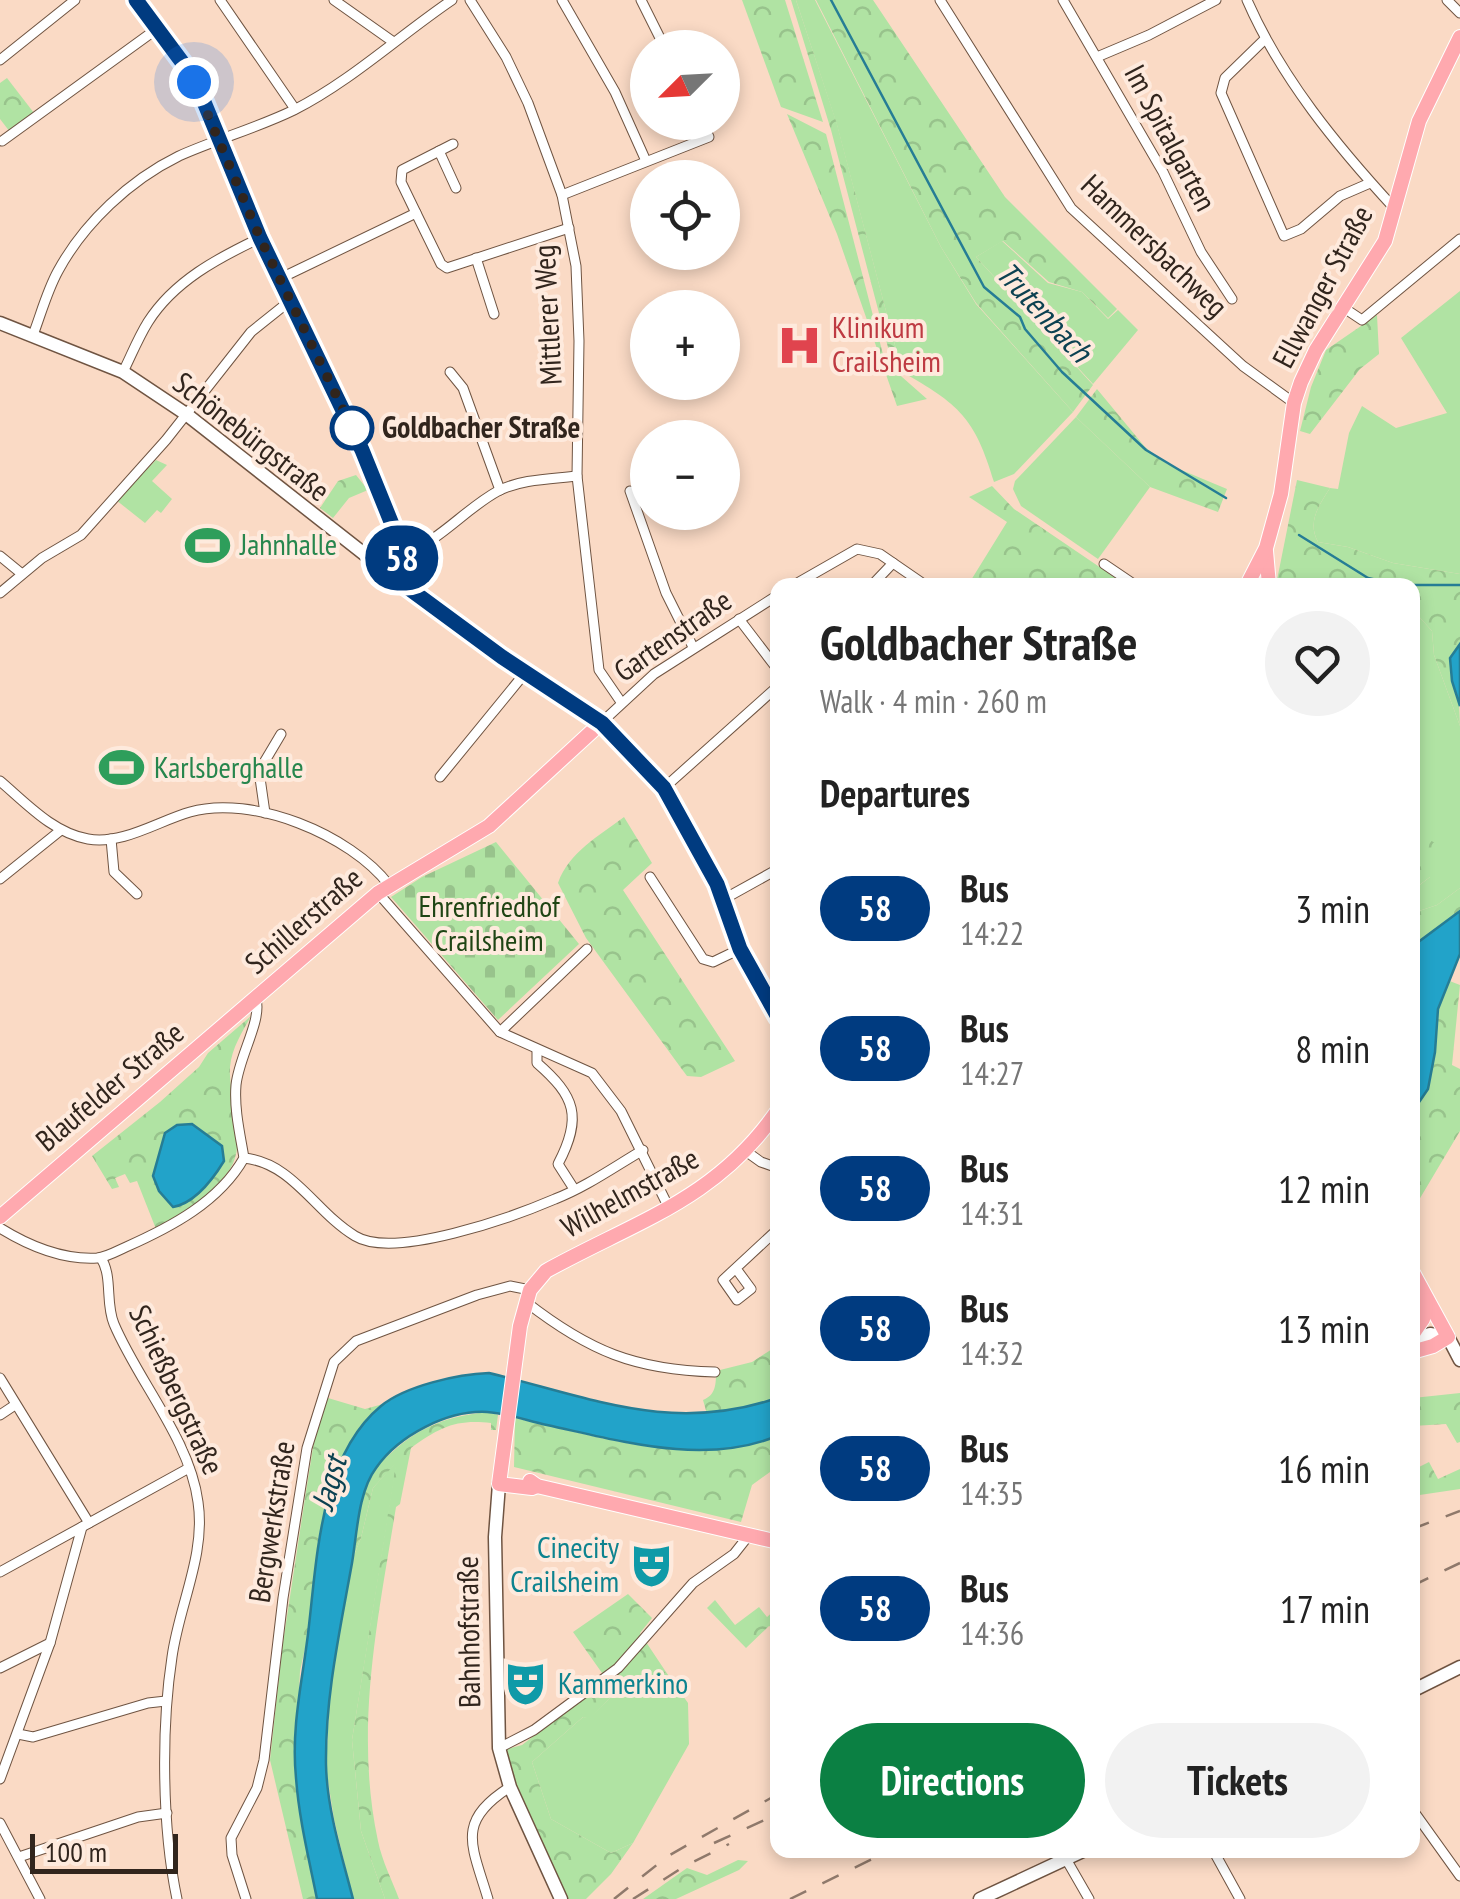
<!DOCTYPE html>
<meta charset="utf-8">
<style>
body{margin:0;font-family:"PT Sans Narrow",sans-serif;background:#f2f2f2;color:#222;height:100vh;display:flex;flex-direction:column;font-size:38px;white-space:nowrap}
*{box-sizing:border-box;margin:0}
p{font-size:32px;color:#767676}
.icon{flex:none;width:55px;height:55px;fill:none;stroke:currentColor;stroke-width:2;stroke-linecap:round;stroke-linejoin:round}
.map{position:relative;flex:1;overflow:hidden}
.details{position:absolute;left:770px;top:578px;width:650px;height:1280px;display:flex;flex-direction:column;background:#fff;border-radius:20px;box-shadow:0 5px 15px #0003}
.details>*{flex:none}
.badge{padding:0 20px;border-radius:32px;font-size:35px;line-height:65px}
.needle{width:65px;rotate:246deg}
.controls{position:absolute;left:630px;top:30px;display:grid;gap:20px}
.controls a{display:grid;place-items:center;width:110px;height:110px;border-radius:50%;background:#fff;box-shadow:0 5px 15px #0003;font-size:50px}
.scale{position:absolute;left:30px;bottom:25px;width:148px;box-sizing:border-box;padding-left:10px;border:5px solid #31251d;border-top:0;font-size:28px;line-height:35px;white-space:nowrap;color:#31251d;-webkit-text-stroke:8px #feeadd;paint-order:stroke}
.you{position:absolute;width:50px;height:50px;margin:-25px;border:8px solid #fff;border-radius:50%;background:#1a73e8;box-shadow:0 0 0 15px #1a73e833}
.map>.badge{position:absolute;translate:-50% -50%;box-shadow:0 0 0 5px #fff}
h2{padding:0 50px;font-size:38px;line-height:90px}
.round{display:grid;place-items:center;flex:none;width:105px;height:105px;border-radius:52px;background:#f2f2f2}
.headline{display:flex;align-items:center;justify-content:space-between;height:170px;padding:0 50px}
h1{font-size:48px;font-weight:700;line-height:75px}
.cta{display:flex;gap:20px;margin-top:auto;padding:20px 50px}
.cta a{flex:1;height:115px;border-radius:60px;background:#0b8043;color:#fff;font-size:40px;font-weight:700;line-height:115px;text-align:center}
.cta a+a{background:#f2f2f2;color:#222}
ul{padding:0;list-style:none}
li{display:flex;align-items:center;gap:30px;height:140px;padding:0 50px}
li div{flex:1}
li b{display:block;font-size:38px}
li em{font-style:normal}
li .badge{min-width:110px;font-weight:700;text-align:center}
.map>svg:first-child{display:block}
</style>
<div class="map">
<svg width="1460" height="1899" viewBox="0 0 1460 1899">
<defs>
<pattern id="forest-crowns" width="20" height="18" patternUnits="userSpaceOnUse" patternTransform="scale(2.5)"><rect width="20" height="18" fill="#b0e3a3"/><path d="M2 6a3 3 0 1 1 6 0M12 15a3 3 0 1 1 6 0" fill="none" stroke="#98c38c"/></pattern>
<pattern id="cemetery-stones" width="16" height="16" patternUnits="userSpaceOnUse" patternTransform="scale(2.5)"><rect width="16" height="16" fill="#b0e3a3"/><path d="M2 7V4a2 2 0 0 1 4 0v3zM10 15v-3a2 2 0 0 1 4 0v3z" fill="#98c38c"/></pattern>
</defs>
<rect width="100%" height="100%" fill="#fadac5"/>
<g fill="#b0e3a3">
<path d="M 796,0 L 815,0 L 941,247 L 976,304 L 1073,412 L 1014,474 L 994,482 C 975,418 959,404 902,372 L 837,125 Z"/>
<path d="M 1002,241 L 1048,283 L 1082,292 L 1108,319 L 1118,310 L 1138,330 L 1093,384 L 976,257 Z"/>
<path d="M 1460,291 L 1460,574 L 1393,563 L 1348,547 L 1318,542 C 1307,522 1319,505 1330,488 L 1338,489 L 1349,433 L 1362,406 L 1396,428 L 1447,413 L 1401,338 Z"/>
<path d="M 1076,417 L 1150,487 L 1098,559 L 1021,506 L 1013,489 L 1015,481 Z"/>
<path d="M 156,460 L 167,465 L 152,481 L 172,499 L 161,513 L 157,510 L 145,523 L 116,500 Z"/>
<path d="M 1413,610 L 1432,631 L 1434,655 L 1460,726 L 1460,888 L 1437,905 L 1413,913 L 1412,891 L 1430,877 L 1413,840 Z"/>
<path d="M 397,1461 L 352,1740 L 361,1831 L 385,1899 L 353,1899 L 334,1819 L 326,1768 L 330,1689 L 352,1560 L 361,1538 L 373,1488 Z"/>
<path d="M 666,1672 L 688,1703 L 689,1744 L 633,1843 L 611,1853 L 551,1819 L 532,1762 L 583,1717 L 590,1718 L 629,1679 L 645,1692 Z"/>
</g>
<g fill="url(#forest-crowns)">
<path d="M 742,0 L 785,0 L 823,122 L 781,107 Z"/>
<path d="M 791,0 L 796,0 L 837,124 L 902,372 L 890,355 L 831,130 Z"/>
<path d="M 816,0 L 873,0 L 1005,197 L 1117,309 L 1108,318 L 1082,292 L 1049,282 L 1003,241 L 976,257 L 1093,385 L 1073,412 L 976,303 L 941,247 Z"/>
<path d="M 7,78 L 34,113 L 10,132 L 0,119 L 0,83 Z"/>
<path d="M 787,114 L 826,134 L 885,362 L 927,399 L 897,406 L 837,234 Z"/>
<path d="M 1377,315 L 1379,354 L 1360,369 L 1310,434 L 1300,431 L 1311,387 L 1326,350 Z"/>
<path d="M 1097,389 L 1145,447 L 1167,464 L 1227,489 L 1218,512 L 1150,487 L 1076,417 Z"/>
<path d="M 356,475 L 368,490 L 349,498 L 333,518 L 320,508 L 338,481 Z"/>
<path d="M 1297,480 L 1330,488 C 1319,505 1307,522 1318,542 L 1348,547 L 1393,563 L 1460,574 L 1460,644 L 1457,649 L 1460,726 L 1434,655 L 1432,631 L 1413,610 L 1412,585 L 1276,585 Z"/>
<path d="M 992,486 L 1014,509 L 1126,585 L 968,585 L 1007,522 L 969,497 Z"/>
<path d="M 624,817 L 652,863 L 623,890 L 735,1061 L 701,1077 L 687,1076 L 681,1068 L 586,938 L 558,883 C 569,852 599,836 624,817 Z"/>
<path d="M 1425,837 L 1440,846 L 1430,877 L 1413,890 L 1413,840 Z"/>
<path d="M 1460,888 L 1460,911 L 1413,946 L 1413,913 L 1437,905 Z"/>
<path d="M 1447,980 L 1460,985 L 1452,1065 L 1460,1069 L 1460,1131 L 1413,1210 L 1413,1111 L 1428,1089 L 1435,1052 L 1438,1009 Z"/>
<path d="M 251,1016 C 242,1033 232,1047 230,1067 C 228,1097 248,1142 230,1169 C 213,1194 181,1215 156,1229 L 137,1181 L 130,1183 L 125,1174 L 115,1178 L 119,1187 L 112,1189 L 92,1156 L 160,1102 L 199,1067 L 208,1053 Z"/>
<path d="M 777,1346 L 777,1398 L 741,1410 L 707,1414 L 703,1400 C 716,1395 716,1384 716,1371 L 752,1362 Z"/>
<path d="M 1460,1393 L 1460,1442 L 1457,1443 L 1446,1424 L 1413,1426 L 1413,1398 Z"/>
<path d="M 328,1398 L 365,1409 L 383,1404 L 346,1449 L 319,1535 L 308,1635 L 300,1671 L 295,1776 L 317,1899 L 303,1899 L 270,1760 L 282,1649 L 305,1498 L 315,1435 Z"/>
<path d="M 488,1412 L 498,1415 L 496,1430 L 491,1430 L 491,1423 C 456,1419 440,1427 411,1448 L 400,1504 L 396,1507 C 378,1619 354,1729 378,1841 C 382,1861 392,1880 399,1899 L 385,1899 L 361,1831 L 352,1740 L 396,1463 L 373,1488 L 361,1538 L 352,1560 C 357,1531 359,1495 374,1470 C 378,1464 385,1458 391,1453 C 420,1426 449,1416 488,1412 Z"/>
<path d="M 515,1418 C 598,1436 694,1469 777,1436 L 777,1467 L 752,1485 L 741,1522 L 514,1467 Z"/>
<path d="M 1429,1462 L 1438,1479 L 1460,1469 L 1460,1489 L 1413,1496 L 1413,1470 Z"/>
<path d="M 628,1594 L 652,1618 L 640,1633 L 666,1672 L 645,1692 L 628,1679 L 590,1719 L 583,1717 L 532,1762 L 551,1819 L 611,1853 L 633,1843 L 611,1874 L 586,1899 L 568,1899 C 544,1851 514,1802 507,1749 L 522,1745 L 607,1680 L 573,1632 Z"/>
<path d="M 715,1600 L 735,1625 L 759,1607 L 767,1617 L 777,1608 L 777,1630 L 769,1626 L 746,1648 L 707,1608 Z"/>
<path d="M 738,1860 L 748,1861 L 739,1870 L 676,1899 L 643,1899 L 687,1868 L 707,1875 Z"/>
</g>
<path fill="url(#cemetery-stones)" d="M 496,842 L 579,944 L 498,1020 L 391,897 L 422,877 Z"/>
<g fill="#22a3c9" stroke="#267d95" stroke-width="2.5">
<path d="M 1460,644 L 1460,706 L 1452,681 L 1450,658 Z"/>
<path d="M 1460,911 L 1460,954 L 1438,1009 L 1435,1052 L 1428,1089 L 1413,1111 L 1412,981 L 1415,970 L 1413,970 L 1413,946 Z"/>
<path d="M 192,1124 L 222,1146 L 224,1161 C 213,1179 195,1203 173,1207 L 159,1191 L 153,1176 L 165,1133 L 177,1125 Z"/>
<path d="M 489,1373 C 592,1398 672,1434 777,1398 L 777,1436 C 704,1466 621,1441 547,1425 C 528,1421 507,1413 487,1412 C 448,1410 399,1435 376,1468 C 358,1492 357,1534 352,1563 C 340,1630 325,1697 326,1765 C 327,1810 342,1856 353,1899 L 317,1899 C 309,1859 299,1819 296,1778 C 291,1728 302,1683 308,1634 C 317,1561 319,1457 381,1406 C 405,1386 458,1374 489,1373 Z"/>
</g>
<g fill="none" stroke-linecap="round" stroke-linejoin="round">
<g stroke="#267d95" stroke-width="2.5">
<path d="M 831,0 L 984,287 L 1020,317 L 1025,329 L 1062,372 L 1146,450 L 1226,498"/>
<path d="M 1299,535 L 1368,578 L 1399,585"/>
<path d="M 1412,585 L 1460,585"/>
</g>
<defs>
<g id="minor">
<path d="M 220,0 L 295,109"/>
<path d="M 334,0 L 392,41"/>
<path d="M 470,0 L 506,57 L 528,103 L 562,195 L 576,266 L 579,341 L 577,476 L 599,670 L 621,702"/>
<path d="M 562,0 L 615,92 L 646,161"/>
<path d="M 641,0 L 665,48"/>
<path d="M 940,0 L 1071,208 L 1243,366 L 1294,403"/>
<path d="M 1063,0 L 1163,172 L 1201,252 L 1232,299"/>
<path d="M 1247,0 C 1281,78 1337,146 1395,209"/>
<path d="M 1447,0 L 1460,13"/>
<path d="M 1264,40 L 1225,78 L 1221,93 L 1284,236 L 1301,229 L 1340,196 L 1370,183"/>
<path d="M 1097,57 L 1149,35 L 1216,0"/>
<path d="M 0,60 L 75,0"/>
<path d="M 2,141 L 158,28"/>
<path d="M 439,151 L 456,188"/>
<path d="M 562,195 L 709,137 L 702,122"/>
<path d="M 416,213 L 401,182 L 402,170 L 453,144"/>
<path d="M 476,258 L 494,314"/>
<path d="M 281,278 L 416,213 L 441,264 L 447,268 L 569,228"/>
<path d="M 1344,308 L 1362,320 L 1460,239"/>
<path d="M 33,335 C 41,314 47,291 58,271 C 84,223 130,180 179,156 C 217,139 257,128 294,110 C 351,81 399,36 452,0"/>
<path d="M 123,372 C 131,356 138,338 148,322 C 174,281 218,258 260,238"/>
<path d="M 450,372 L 463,388 L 500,490"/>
<path d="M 630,491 L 666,593 L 693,647"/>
<path d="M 404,554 C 440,541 465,509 498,491 C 521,479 552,479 577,476"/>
<path d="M 0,556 L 22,574"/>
<path d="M 1104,564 L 1135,585"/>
<path d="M 794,585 L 857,549 L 880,554 L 925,585"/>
<path d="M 872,585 L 893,563"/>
<path d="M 0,593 L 42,558 L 81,535 L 166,440 L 251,332 L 291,300"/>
<path d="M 739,619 L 778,670"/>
<path d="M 601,723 L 654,674 L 778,595"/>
<path d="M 440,777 L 525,673"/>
<path d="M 0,781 C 26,803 53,833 88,839 C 123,845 158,821 190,812 C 252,794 351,835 389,885"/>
<path d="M 664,788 L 778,686"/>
<path d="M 265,813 L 259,771 L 281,734"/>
<path d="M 111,839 L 114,872 L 137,894"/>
<path d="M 650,877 L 703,959 L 713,962 L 740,949"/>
<path d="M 0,879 L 61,830"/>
<path d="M 378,893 L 500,1032 L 592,1073 L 621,1111 L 669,1208"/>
<path d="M 724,899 L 778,869"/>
<path d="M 500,1032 L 587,949"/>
<path d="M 537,1051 L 537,1063 C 575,1096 583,1117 558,1164 L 574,1189"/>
<path d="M 747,1152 L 761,1162 L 778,1168"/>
<path d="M 244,1158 C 293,1163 315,1212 355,1236 C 394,1260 513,1217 555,1199 C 586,1187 614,1167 643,1150"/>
<path d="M 0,1228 C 29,1246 62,1260 97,1258 C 107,1257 117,1251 126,1247 C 171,1227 219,1202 244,1158 C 240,1134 234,1109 236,1085 C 239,1056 262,1021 256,999"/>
<path d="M 101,1258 C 113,1277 105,1303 114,1324 C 138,1381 190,1440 198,1502 C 206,1555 179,1605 172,1657 C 161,1729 162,1828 177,1899"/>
<path d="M 737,1270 L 751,1289 L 737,1300 L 723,1280 L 778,1229"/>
<path d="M 526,1302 C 589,1351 635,1370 715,1372"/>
<path d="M 0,1378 L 89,1523"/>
<path d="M 0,1415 L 15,1405"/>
<path d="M 0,1572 L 189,1468"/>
<path d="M 0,1668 L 50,1643"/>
<path d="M 18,1734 L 33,1737 L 148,1703 L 166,1701"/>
<path d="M 499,1748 L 534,1730 L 618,1668 L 693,1583 L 734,1554 L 749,1535"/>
<path d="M 0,1779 L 50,1643 L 82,1527"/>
<path d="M 1412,1809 L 1460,1876"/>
<path d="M 0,1823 L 40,1899"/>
<path d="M 1213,1850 L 1240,1899"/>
<path d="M 19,1857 L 138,1817 L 167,1813"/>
<path d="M 1066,1859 L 1089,1899"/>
<path d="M 246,1899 L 232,1855 L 231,1838 L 257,1788 L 264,1760 L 283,1598 L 307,1448 L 334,1362 L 356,1341 L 477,1295 L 510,1286 L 530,1290"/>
<path d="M 488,1899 C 472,1845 455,1822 510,1787"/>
</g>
<path id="tertiary" d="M 136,0 L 182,62 L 204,102 L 260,238 L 362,450 L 404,554 L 392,576"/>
<g id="secondary">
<path d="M 0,323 L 123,372 L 186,414 L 433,608 L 601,723"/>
<path d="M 1412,1340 L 1430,1334 L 1448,1337 L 1460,1360"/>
<path d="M 499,1484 L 495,1537 L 499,1748 L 510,1787 L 561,1899"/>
<path d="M 1412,1691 L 1460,1667"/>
<path d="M 980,1899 L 1085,1850"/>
</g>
<g id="primary">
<path d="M 1266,551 L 1269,585"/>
<path d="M 1247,585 L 1266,548 L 1281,494 L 1294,403 L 1301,382 L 1316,350 L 1385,241 L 1419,121 L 1460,37"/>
<path d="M 0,1217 L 378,893 L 489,826 L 601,723 L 664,788 L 688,827 L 717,884 L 750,971 L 778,1017"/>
<path d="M 1412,1271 L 1448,1337 L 1433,1346 L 1412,1352"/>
<path d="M 1412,1335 L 1423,1319 L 1427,1300"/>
<path d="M 530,1481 L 537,1486 L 778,1542"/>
<path d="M 537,1486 L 532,1488 L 499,1484 L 520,1326 L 530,1290 L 546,1271 C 636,1221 716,1200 778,1110"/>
</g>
</defs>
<use href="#minor" stroke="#6f5442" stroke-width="11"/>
<use href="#tertiary" stroke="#6f5442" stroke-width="14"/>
<use href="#secondary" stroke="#6f5442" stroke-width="15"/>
<use href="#primary" stroke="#fff" stroke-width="16"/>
<use href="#minor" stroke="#fff" stroke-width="9"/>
<use href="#tertiary" stroke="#fff" stroke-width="11"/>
<use href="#secondary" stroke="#fff" stroke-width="12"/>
<use href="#primary" stroke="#ffa9af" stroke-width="14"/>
<g stroke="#8f796b" stroke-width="2.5" stroke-dasharray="18 18" stroke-linecap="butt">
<path d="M 1412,1529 L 1460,1511"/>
<path d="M 1412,1586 L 1460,1563"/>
<path d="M 714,1843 L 778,1814"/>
<path d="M 614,1899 L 668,1856 L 778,1794"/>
<path d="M 633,1899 L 685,1866 L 729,1844"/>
<path d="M 790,1899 L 891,1850"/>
</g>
</g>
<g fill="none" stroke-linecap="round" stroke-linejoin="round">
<defs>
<path id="line" d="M 136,0 L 182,62 L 204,102 L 260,238 L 362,450 L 404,554 L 392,576 L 502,657 L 602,723 L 664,788 L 717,884 L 740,949 L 778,1017"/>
</defs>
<use href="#line" stroke="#fff" stroke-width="22"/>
<use href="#line" stroke="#003b80" stroke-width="15"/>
<path stroke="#31251d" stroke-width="10" stroke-dasharray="0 18" d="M 194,82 L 260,238 L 352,428"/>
</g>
<defs>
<symbol id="hospital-bare" viewBox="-9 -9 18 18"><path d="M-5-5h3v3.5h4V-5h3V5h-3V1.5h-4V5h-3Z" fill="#e0444e" stroke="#feeadd" stroke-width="2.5" paint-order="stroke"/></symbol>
<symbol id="stadium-bare" viewBox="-9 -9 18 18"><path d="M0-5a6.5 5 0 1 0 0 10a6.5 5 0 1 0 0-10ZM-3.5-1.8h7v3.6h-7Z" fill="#2e9e5b" stroke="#feeadd" stroke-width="2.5" paint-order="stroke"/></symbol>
<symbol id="theatre-bare" viewBox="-9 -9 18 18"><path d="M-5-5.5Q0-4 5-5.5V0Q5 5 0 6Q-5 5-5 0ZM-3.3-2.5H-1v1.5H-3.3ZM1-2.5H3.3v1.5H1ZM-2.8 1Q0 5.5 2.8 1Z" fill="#0f9aa8" stroke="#feeadd" stroke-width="2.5" paint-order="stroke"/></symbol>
</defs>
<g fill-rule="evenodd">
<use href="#hospital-bare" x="768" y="314" width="63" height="63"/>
<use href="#stadium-bare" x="176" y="514" width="63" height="63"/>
<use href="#stadium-bare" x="90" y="736" width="63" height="63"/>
<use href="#theatre-bare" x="620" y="1534" width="63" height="63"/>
<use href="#theatre-bare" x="494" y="1652" width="63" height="63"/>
</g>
<circle fill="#fff" stroke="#003b80" stroke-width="5" cx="352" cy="428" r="20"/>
<g text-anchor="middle" stroke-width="8" stroke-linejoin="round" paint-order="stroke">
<g font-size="30" fill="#31251d" stroke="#feeadd">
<text transform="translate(1170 138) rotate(62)" y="10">Im Spitalgarten</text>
<text transform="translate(1154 246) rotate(44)" y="10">Hammersbachweg</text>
<text transform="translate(1323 287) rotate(-62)" y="10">Ellwanger Straße</text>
<text transform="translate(548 315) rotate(-93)" y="10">Mittlerer Weg</text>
<text transform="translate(251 437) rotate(38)" y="10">Schönebürgstraße</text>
<text transform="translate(673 636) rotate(-35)" y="10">Gartenstraße</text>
<text transform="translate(304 921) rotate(-41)" y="10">Schillerstraße</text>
<text transform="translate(110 1087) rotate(-40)" y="10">Blaufelder Straße</text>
<text transform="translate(630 1193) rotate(-29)" y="10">Wilhelmstraße</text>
<text transform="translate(176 1390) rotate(65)" y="10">Schießbergstraße</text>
<text transform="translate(272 1522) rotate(-81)" y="10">Bergwerkstraße</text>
<text transform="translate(469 1632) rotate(-91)" y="10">Bahnhofstraße</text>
</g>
<g font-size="30" fill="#be3a42" stroke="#feeadd" text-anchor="start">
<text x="832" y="338">Klinikum<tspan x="832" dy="34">Crailsheim</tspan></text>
</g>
<g font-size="30" font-weight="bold" fill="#31251d" stroke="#feeadd" text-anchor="start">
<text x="382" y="438">Goldbacher Straße</text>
</g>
<g font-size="30" fill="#27864d" stroke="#feeadd" text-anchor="start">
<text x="240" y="555">Jahnhalle</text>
<text x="154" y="778">Karlsberghalle</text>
</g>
<g font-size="30" fill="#1f4514" stroke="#feeadd">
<text x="489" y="917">Ehrenfriedhof<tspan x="489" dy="34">Crailsheim</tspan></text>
</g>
<g font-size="30" fill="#0d838f" stroke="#feeadd" text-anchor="end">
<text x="619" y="1558">Cinecity<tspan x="619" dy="34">Crailsheim</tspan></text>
<text x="558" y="1694" text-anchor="start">Kammerkino</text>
</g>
<g font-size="32" font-style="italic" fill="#0c4151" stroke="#feeadd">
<text transform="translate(1044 312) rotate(47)" y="11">Trutenbach</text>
<text transform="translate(329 1483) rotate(-74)" y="11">Jagst</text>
</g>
</g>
</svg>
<div class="controls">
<a><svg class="needle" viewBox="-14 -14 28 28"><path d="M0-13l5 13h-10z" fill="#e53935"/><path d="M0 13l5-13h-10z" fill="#767676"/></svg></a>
<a><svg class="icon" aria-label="locate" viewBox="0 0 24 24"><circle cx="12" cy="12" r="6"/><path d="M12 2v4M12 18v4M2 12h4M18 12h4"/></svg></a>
<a>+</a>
<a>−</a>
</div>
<div class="scale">100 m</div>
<div class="you" style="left:194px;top:82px"></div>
<b class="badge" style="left:402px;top:558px;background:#003b80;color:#fff">58</b>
<section class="details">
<div class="headline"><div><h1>Goldbacher Straße</h1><p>Walk · 4 min · 260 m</p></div><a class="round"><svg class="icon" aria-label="heart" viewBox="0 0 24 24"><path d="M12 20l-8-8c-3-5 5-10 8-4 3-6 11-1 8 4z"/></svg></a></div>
<h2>Departures</h2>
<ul>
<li><span class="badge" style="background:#003b80;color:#fff">58</span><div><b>Bus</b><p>14:22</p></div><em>3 min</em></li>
<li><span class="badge" style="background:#003b80;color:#fff">58</span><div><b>Bus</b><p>14:27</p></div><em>8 min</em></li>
<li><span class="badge" style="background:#003b80;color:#fff">58</span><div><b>Bus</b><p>14:31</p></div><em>12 min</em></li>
<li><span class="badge" style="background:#003b80;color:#fff">58</span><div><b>Bus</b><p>14:32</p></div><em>13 min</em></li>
<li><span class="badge" style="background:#003b80;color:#fff">58</span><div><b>Bus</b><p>14:35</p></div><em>16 min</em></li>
<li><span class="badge" style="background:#003b80;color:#fff">58</span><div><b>Bus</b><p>14:36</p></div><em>17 min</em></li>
</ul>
<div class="cta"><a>Directions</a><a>Tickets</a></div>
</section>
</div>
